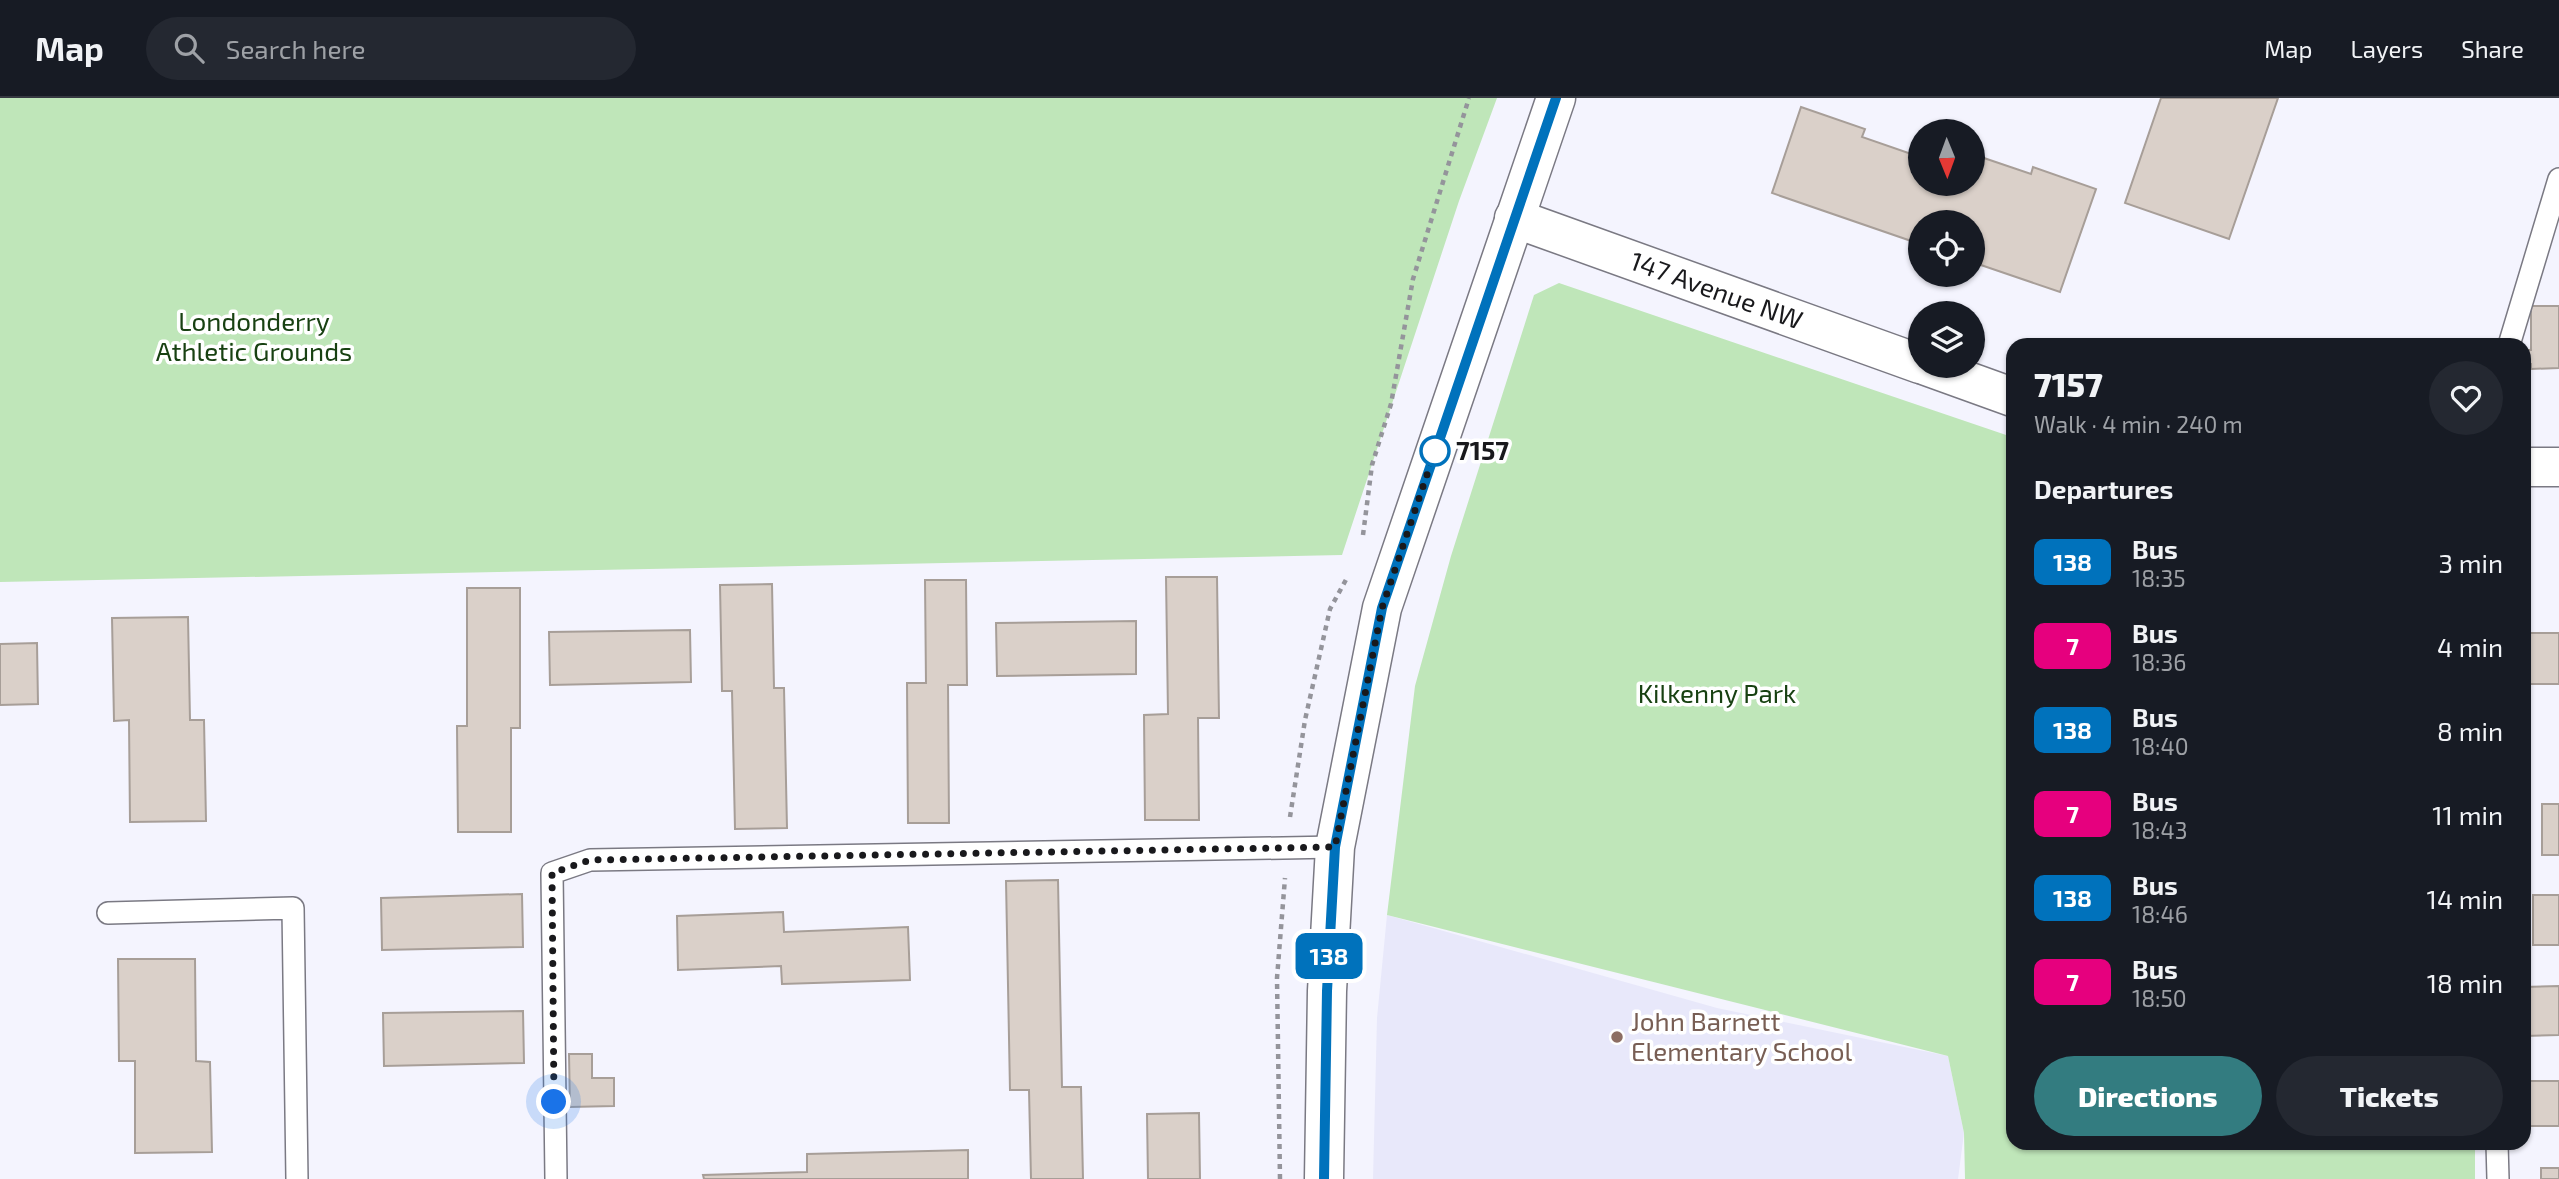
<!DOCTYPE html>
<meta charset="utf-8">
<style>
body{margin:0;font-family:"Exo 2",sans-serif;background:#242831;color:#f1f3f6;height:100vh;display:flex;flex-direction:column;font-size:26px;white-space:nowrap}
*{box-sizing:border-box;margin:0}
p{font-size:23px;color:#9ea1a6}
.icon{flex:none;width:38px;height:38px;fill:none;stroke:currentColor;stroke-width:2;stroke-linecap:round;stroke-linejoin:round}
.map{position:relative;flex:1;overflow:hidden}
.drawer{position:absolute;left:2006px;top:240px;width:525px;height:812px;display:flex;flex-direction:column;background:#171b24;border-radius:21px;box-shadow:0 2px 5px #0004}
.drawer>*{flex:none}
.badge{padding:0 14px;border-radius:10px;font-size:24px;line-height:46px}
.needle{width:46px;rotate:179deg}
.buttons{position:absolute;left:1908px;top:21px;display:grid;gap:14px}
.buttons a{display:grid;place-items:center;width:77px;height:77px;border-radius:50%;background:#171b24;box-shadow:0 2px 5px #0004;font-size:35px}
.you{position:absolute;width:35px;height:35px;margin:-18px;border:5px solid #fff;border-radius:50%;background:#1a73e8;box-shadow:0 0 0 10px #1a73e833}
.map>.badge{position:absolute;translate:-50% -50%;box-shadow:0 0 0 4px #fff}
h2{padding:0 28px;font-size:26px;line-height:63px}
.round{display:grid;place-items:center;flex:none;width:74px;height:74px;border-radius:37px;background:#242831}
.headline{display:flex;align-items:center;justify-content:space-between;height:119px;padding:0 28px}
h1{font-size:33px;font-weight:800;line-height:52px}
.primary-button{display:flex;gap:14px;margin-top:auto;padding:14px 28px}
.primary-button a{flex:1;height:80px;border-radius:42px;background:#337c80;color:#fff;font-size:28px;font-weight:800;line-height:80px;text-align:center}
.primary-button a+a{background:#242831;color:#f1f3f6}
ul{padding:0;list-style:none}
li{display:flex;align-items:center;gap:21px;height:84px;padding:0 28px}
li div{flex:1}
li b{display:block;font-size:26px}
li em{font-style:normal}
li .badge{min-width:77px;font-weight:700;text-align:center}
header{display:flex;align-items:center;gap:42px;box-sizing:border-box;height:98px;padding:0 35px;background:#171b24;border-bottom:2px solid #363941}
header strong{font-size:33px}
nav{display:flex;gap:38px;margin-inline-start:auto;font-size:24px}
.search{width:490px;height:63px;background:#242831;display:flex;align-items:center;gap:18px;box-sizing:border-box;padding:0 24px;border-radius:38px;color:#9ea1a6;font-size:26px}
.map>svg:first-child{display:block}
</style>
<header>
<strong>Map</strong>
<div class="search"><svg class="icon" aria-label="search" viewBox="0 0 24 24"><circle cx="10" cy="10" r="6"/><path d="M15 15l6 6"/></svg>Search here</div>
<nav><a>Map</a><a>Layers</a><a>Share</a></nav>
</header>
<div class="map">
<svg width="2559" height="1081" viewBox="0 0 2559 1081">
<rect width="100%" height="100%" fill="#f4f4fe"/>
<path fill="#e8e8fa" d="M 1387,817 L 1717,910 L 1948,958 L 1964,1035 L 1958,1081 L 1373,1081 L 1377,920 Z"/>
<g fill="#bfe6b9">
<path d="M 0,0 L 1497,0 L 1459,103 L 1342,457 L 0,484 Z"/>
<path d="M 1559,185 L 2012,339 L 2012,1045 L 2475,1045 L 2475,1081 L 1965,1081 L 1964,1035 L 1948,958 L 1387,817 L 1415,588 L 1451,458 L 1534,197 Z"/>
</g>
<g fill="#dad0c9" stroke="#a79e98" stroke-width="2">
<path d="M 2161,0 L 2278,0 L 2229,141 L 2125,105 Z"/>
<path d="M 1801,9 L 1865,31 L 1862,39 L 1920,59 L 1920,86 L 1972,86 L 1972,56 L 2031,76 L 2033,69 L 2096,91 L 2060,194 L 1972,164 L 1972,124 L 1920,124 L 1920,146 L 1772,95 Z"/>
<path d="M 2531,208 L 2559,208 L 2559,270 L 2531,271 L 2531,266 L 2524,266 L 2524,252 L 2531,252 Z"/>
<path d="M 1166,479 L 1217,479 L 1219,620 L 1198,620 L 1199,722 L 1145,722 L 1144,617 L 1168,616 Z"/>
<path d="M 925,482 L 966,482 L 967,587 L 948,587 L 949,725 L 908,725 L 907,585 L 926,585 Z"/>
<path d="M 772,486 L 774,590 L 784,590 L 787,730 L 735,731 L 732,593 L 722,593 L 720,487 Z"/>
<path d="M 467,490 L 520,490 L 520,630 L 511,630 L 511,734 L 458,734 L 457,628 L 467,628 Z"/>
<path d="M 188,519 L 190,622 L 204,622 L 206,723 L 130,724 L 129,622 L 114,623 L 112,520 Z"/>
<path d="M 1136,523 L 1136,576 L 997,578 L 996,525 Z"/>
<path d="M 690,532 L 691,584 L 550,587 L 549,534 Z"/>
<rect x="2524" y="535" width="35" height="51"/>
<path d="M 37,545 L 38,606 L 0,607 L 0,546 Z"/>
<rect x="2542" y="706" width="17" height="51"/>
<path d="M 1058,782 L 1062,989 L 1081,989 L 1083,1081 L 1031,1081 L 1029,992 L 1010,992 L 1006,783 Z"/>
<path d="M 522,796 L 523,849 L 382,852 L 381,800 Z"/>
<rect x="2533" y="797" width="26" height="50"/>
<path d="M 783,814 L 784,834 L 908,829 L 910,882 L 782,886 L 781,868 L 678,872 L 677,818 Z"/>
<path d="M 118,861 L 195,861 L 196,963 L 210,964 L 212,1054 L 135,1055 L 135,963 L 119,963 Z"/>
<path d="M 2559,888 L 2559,937 L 2524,938 L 2524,889 Z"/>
<path d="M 523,913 L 524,965 L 384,968 L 383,915 Z"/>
<path d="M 569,956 L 592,956 L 592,980 L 614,980 L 614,1008 L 570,1009 Z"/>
<rect x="2524" y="983" width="35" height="45"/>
<path d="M 1199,1015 L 1200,1081 L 1148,1081 L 1147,1016 Z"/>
<path d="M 968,1052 L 968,1081 L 704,1081 L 703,1077 L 807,1074 L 807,1056 Z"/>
<rect x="2541" y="1070" width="18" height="11"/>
</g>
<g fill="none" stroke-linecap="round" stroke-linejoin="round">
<defs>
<g id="lane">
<path d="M 2509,247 L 2559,81"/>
<path d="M 108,815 L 293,810 L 297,1081"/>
<path d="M 2497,1045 L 2498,1081"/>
<path d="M 556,1081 L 552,775 L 590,762 L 1335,749"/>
</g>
<g id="street">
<path id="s1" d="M 1514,120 L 1920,266"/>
<path d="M 1926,268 L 2012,299"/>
<path d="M 2524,369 L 2559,369"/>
</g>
<path id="secondary" d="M 1324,1081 L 1327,893 L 1335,749 L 1382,510 L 1556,0"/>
</defs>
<use href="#lane" stroke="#7a7983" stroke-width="24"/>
<use href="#street" stroke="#7a7983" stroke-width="41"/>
<use href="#secondary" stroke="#7a7983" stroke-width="41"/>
<g stroke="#94949b" stroke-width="4.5" stroke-dasharray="5 5" stroke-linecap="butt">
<path d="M 1363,437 L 1372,367 L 1391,306 L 1413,181 L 1469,0"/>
<path d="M 1290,719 L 1305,622 L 1330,511 L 1348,478"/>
<path d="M 1280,1081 L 1277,880 L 1285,780"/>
</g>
<use href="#lane" stroke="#fff" stroke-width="21"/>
<use href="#street" stroke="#fff" stroke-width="38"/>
<use href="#secondary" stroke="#fff" stroke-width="38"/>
</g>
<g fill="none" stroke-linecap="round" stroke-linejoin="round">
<defs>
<path id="line" d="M 1324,1081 L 1327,893 L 1335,749 L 1382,510 L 1556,0"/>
</defs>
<use href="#line" stroke="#fff" stroke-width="16"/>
<use href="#line" stroke="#0072bc" stroke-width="10"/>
<path stroke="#19191c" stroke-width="7" stroke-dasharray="0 12.6" d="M 554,1004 L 552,775 L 590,762 L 1335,749 L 1382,510 L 1435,353"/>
</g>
<circle fill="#fff" stroke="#0072bc" stroke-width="3.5" cx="1435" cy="353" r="14"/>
<circle fill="#8d6e63" stroke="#fff" stroke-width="2.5" cx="1617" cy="939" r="7"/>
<g text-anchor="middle" stroke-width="7" stroke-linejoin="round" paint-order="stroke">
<g font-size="26" fill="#19191c" stroke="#fff">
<text dy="9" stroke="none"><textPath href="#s1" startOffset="215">147 Avenue NW</textPath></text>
</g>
<g font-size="26" fill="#184112" stroke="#fff">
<text x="254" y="233">Londonderry<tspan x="254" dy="30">Athletic Grounds</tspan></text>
<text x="1717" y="605">Kilkenny Park</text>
</g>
<g font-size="26" font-weight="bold" fill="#19191c" stroke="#fff" text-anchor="start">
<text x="1456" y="362">7157</text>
</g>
<g font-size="26" fill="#785e54" stroke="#fff" text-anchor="start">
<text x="1631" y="933">John Barnett<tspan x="1631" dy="30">Elementary School</tspan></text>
</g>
</g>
</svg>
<div class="buttons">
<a><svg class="needle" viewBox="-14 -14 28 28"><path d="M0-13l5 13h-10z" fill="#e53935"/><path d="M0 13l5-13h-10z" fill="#9ea1a6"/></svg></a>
<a><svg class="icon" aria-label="locate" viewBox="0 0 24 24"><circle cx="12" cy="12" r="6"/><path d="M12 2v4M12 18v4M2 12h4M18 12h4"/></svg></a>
<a><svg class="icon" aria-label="layers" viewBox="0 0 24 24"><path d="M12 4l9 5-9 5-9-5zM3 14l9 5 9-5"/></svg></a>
</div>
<div class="you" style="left:554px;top:1004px"></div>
<b class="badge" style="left:1329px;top:858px;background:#0072bc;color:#fff">138</b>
<section class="drawer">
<div class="headline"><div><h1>7157</h1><p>Walk · 4 min · 240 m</p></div><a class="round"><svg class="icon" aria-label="heart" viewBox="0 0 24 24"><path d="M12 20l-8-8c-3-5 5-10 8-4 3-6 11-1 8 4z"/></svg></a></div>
<h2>Departures</h2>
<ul>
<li><span class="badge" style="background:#0072bc;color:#fff">138</span><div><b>Bus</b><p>18:35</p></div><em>3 min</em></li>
<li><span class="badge" style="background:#e6007e;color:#fff">7</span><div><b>Bus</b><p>18:36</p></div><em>4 min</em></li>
<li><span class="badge" style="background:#0072bc;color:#fff">138</span><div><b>Bus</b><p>18:40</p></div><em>8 min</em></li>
<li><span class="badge" style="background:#e6007e;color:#fff">7</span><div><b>Bus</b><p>18:43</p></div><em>11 min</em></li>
<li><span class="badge" style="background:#0072bc;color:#fff">138</span><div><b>Bus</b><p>18:46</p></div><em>14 min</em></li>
<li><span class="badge" style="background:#e6007e;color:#fff">7</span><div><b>Bus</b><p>18:50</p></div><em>18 min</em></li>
</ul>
<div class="primary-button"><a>Directions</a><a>Tickets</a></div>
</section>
</div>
